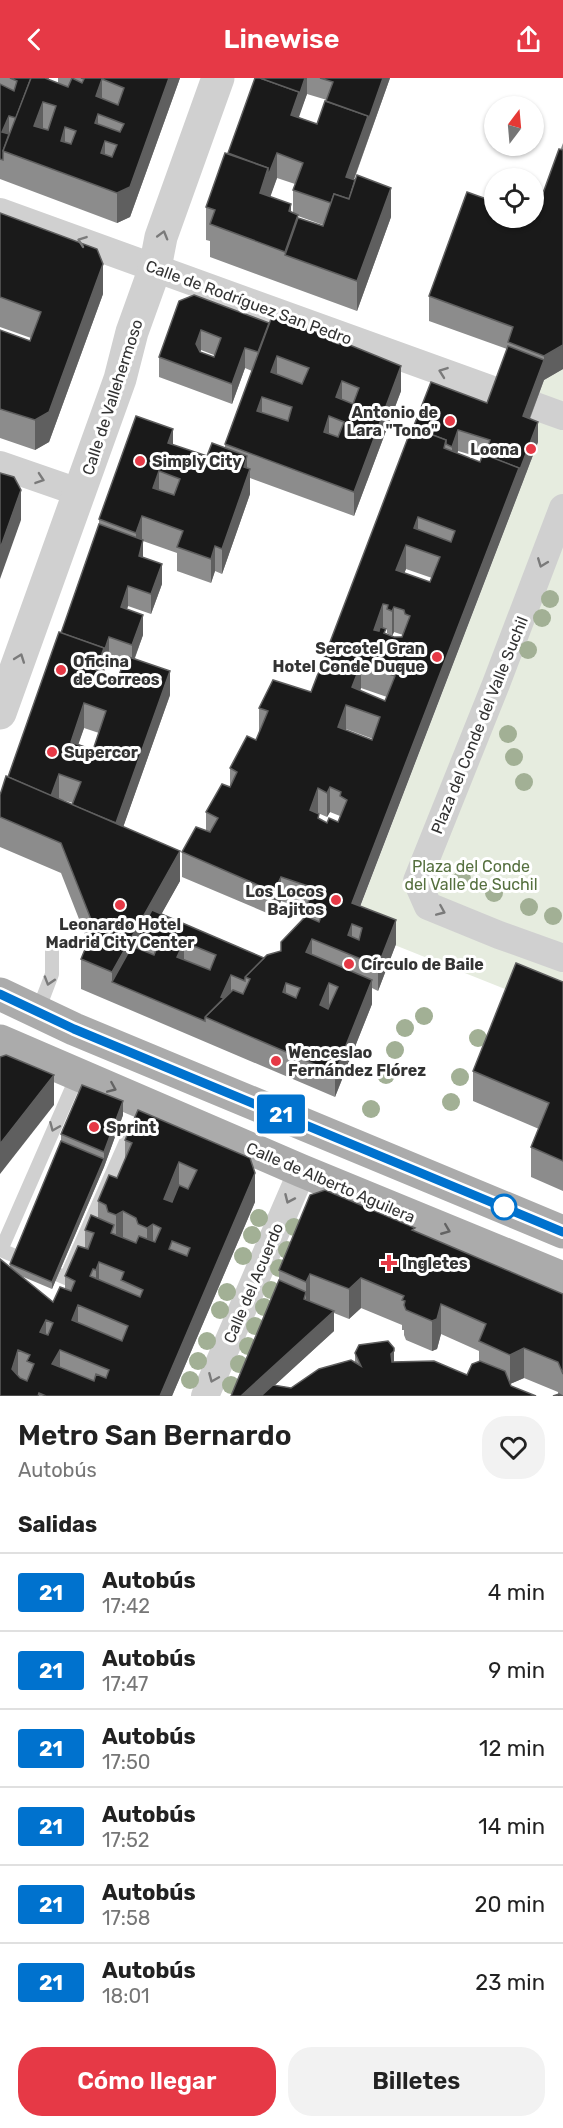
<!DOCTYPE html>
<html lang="es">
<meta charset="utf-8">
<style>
body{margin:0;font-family:Rubik,sans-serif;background:#f2f2f2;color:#222;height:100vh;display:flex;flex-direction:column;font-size:22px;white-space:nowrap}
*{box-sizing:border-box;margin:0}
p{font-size:20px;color:#767676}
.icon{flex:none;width:33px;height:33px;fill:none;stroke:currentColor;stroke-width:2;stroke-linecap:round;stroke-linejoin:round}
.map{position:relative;height:1318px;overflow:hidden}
.details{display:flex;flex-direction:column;background:#fff;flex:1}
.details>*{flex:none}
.badge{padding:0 12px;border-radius:4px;font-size:21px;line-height:39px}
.needle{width:39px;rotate:16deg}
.fabs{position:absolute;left:484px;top:18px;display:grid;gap:12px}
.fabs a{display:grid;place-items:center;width:60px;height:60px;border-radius:50%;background:#fff;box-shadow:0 2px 4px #0004;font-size:30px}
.map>.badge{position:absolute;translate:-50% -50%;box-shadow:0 0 0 3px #fff}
h2{padding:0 18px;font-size:22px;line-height:54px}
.round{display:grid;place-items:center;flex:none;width:63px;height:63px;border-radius:24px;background:#f2f2f2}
.head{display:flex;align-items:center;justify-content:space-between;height:102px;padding:0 18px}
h1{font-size:28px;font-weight:600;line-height:45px}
.primary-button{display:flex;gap:12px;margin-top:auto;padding:12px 18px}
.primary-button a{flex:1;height:69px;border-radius:24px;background:#e63946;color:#fff;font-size:24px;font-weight:600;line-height:69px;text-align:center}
.primary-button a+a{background:#f2f2f2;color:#222}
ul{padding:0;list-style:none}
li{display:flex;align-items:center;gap:18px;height:78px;padding:0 18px;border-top:2px solid #e0e0e0}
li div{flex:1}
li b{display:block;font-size:22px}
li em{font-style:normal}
li .badge{min-width:66px;font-weight:700;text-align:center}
header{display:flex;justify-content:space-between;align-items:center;height:78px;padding:0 18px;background:#e63946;color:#fff;font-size:27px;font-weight:600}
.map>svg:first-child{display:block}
</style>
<header><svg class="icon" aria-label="back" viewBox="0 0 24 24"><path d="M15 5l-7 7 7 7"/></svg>Linewise<svg class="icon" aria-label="share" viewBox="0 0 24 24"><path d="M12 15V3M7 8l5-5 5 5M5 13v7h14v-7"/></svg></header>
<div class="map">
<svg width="563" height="1318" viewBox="0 0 563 1318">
<rect width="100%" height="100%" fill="#fff"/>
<path fill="#e6ecdf" d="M 563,291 L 563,934 L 352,850 L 538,364 L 523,358 L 544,302 Z"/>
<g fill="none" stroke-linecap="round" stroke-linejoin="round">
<g stroke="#d0d0d0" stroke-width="14">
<path d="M 38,933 L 52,896 L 52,873"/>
<path d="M 78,996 L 1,1172 L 66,1200 L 132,1050"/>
</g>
<g stroke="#d0d0d0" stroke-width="28">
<path d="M 0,134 L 498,314"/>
<path d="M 535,328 L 563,338"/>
<path d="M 0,387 L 81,415"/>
<path d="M 563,430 L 496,606 L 417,803 L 428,828 L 499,857 L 563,880"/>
<path d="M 205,1318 L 302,1093"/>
</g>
<path stroke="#d0d0d0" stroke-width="33" d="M 0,635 L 120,301 L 132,254 L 155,190 L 161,159 L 218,0"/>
<g stroke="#ababab" stroke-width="33">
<path d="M 0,916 L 74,951 L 563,1154"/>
<path d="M 0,963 L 302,1093 L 563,1200"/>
</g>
</g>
<g fill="#a2b095">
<circle cx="550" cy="521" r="9"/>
<circle cx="542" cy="540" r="9"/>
<circle cx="528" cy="572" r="9"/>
<circle cx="508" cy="656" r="9"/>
<circle cx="514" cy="679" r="9"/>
<circle cx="524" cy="704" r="9"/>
<circle cx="462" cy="801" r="9"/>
<circle cx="494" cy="815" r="9"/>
<circle cx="529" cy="829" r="9"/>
<circle cx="553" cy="838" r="9"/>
<circle cx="424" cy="938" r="9"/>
<circle cx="405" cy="950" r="9"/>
<circle cx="478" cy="960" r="9"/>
<circle cx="395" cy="972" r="9"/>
<circle cx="386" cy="997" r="9"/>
<circle cx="460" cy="999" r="9"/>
<circle cx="451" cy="1024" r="9"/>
<circle cx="371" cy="1031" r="9"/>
<circle cx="259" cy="1140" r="9"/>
<circle cx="294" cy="1149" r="9"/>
<circle cx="252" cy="1157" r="9"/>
<circle cx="287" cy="1172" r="9"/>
<circle cx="243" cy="1178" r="9"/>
<circle cx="279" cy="1190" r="9"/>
<circle cx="271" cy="1212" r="9"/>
<circle cx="227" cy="1214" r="9"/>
<circle cx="264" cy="1229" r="9"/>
<circle cx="220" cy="1232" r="9"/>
<circle cx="255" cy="1248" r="9"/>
<circle cx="207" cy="1263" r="9"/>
<circle cx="248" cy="1268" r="9"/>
<circle cx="198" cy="1283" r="9"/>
<circle cx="239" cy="1286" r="9"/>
<circle cx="190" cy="1302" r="9"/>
<circle cx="231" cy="1307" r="9"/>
</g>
<g fill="#8c8c8c" fill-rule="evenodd">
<path d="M 0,0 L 49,0 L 49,2 L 58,6 L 58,0 L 180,0 L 130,139 L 117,145 L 0,101 Z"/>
<path d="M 255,0 L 390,0 L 354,102 L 391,139 L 357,233 L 210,179 L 210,163 L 206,162 L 206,129 L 228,75 ZM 307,16 L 327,22 L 317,46 L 298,39 ZM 277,100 L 295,106 L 293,112 L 293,135 L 270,118 ZM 298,138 L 323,147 L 323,148 L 298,140 Z"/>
<path d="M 563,65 L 563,291 L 544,302 L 530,341 L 538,364 L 360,828 L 396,866 L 378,913 L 372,910 L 372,926 L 335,1019 L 81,911 L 81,881 L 88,864 L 61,795 L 0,769 L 0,717 L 8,699 L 61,555 L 99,446 L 99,441 L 173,367 L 207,378 L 225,370 L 225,366 L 252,293 L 245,290 L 232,326 L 159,299 L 159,279 L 179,223 L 269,245 L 334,264 L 401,313 L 354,438 L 250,400 L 250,416 L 222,496 L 215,493 L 211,505 L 177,493 L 177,475 L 143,463 L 143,480 L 162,506 L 151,536 L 128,528 L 127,531 L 143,557 L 135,580 L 170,617 L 123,749 L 180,803 L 161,836 L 264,880 L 281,873 L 307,839 L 307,832 L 281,823 L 274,838 L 182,799 L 182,774 L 206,752 L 206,734 L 230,709 L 230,690 L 256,662 L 259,654 L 259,630 L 311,614 L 413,350 L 487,325 L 507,271 L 429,243 L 429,218 L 535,138 ZM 201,272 L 214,277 L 214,279 L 200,274 ZM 458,373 L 482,380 L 480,384 L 457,375 ZM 406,491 L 432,500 L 430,504 L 404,495 ZM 383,550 L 387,551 L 387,555 L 392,558 L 394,554 L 403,557 L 402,559 L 394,559 L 386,556 ZM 109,579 L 124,584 L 118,600 L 104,595 ZM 361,610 L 387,619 L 385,623 L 360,613 ZM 84,650 L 99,655 L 93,672 L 78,666 ZM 346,651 L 373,661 L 372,662 L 346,652 ZM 59,721 L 73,725 L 72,727 ZM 330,734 L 340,738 L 338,744 L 327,745 L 319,741 L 318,735 L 327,739 Z"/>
<path d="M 0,135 L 103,216 L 49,364 L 35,372 L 0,360 L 0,252 L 30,263 L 31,260 L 0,249 Z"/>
<path d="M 563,904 L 563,1113 L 531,1099 L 531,1069 L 539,1051 L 473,1023 L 473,993 Z"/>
<path d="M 138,1032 L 255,1124 L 172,1318 L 0,1318 L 10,1186 L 61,1063 L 61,1056 L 123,1037 L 104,1089 L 52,1211 L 21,1198 L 53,1224 L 65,1211 L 65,1198 L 85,1170 L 85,1152 L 98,1140 L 98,1123 L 117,1100 L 125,1082 L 125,1062 Z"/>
<path d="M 415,1154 L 563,1216 L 563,1318 L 558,1316 L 558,1314 L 524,1300 L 510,1306 L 231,1318 L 279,1202 L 279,1192 ZM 361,1230 L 402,1247 L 402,1252 L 404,1252 L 404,1257 L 406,1262 L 432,1273 L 437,1271 L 441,1256 L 479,1273 L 479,1283 L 467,1297 L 394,1284 L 355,1275 L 355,1285 L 291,1310 L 275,1307 L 334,1253 L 334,1235 L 349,1241 Z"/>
</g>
<g fill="#5f5f5f">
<path d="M 169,0 L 180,0 L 130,139 L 117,145 L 117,115 Z"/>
<path d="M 305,0 L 307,0 L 307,16 L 299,39 L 299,18 Z"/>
<path d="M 383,0 L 390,0 L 346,123 L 346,99 L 368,38 Z"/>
<path d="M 102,1 L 102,31 L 98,36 L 98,66 L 95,75 L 96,18 Z"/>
<path d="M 299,14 L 299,39 L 291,61 L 291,37 Z"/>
<path d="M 43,24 L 43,53 L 34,48 Z"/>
<path d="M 9,38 L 9,58 L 2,54 Z"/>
<path d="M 65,49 L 65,79 L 61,63 Z"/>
<path d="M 105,63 L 105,93 L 101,75 Z"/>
<path d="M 277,75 L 277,100 L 260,148 L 260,115 L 268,90 Z"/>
<path d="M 391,110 L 391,139 L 357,233 L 357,203 Z"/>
<path d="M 291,126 L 291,157 L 298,137 L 298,170 L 285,177 L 289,133 Z"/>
<path d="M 103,186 L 103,216 L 49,364 L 35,372 L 35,342 Z"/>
<path d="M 201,252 L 201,272 L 196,286 L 196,266 Z"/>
<path d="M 563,267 L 563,291 L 544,302 L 523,358 L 523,338 L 544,282 L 544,278 Z"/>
<path d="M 245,270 L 245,290 L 232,326 L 232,306 Z"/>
<path d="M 277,278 L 277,303 L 271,294 Z"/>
<path d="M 401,288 L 401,313 L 354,438 L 354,414 Z"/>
<path d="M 342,303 L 342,327 L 336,319 Z"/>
<path d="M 262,319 L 262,343 L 257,333 Z"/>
<path d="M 329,338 L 329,363 L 324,354 Z"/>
<path d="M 538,344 L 538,364 L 519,414 L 519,394 Z"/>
<path d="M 173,351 L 173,376 L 168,365 Z"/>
<path d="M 458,352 L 458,373 L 452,389 L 452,369 Z"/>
<path d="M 247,378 L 247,400 L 250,391 L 250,416 L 222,496 L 222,471 Z"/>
<path d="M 519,390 L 519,414 L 353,847 L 352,846 L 352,871 L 348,857 L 352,825 Z"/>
<path d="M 159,393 L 159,418 L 153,410 Z"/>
<path d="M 21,412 L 21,442 L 0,501 L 0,471 Z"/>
<path d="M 142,438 L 142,462 L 136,479 L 136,455 Z"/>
<path d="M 418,439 L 418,463 L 414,450 Z"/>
<path d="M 143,462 L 143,482 L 139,478 Z"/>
<path d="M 406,467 L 406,491 L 396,516 L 396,492 Z"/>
<path d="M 215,468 L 215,493 L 211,505 L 211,481 Z"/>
<path d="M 162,486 L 162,506 L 151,536 L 151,516 Z"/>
<path d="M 128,508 L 128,528 L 121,549 L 121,529 Z"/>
<path d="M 383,526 L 383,550 L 374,576 L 374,552 Z"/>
<path d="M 394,529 L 394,554 L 392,558 L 392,533 Z"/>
<path d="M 143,537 L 143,557 L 132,587 L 132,567 Z"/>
<path d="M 109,559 L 109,579 L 104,594 L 96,592 Z"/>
<path d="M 361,586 L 361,610 L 353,630 L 352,609 Z"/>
<path d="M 170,593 L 170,617 L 114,775 L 114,750 Z"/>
<path d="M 84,625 L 84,650 L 71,688 L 71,664 Z"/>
<path d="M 346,627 L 346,651 L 338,673 L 338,649 Z"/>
<path d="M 59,696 L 59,721 L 50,747 L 50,722 Z"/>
<path d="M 330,709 L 330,734 L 327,739 L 327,715 Z"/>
<path d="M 318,710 L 318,735 L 310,756 L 310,732 Z"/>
<path d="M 180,773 L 180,803 L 147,862 L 138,858 L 138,878 L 112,904 L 112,894 Z"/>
<path d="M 281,799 L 281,823 L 274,838 L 274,814 Z"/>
<path d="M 396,842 L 396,866 L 378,913 L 378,888 Z"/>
<path d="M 312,861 L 312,885 L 306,874 Z"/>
<path d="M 184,864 L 184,884 L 177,879 Z"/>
<path d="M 231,897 L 231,917 L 227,926 L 221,919 Z"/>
<path d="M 372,902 L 372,926 L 335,1019 L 335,995 Z"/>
<path d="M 286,905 L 286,929 L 283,914 Z"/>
<path d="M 329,905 L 329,929 L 320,951 L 320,927 Z"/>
<path d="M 54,997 L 54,1027 L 0,1096 L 0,1066 Z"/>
<path d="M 123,1023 L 123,1037 L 104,1089 L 52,1211 L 52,1204 L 104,1081 L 104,1074 Z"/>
<path d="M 179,1084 L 179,1114 L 164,1151 L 164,1121 Z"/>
<path d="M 255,1095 L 255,1124 L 172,1318 L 160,1318 Z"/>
<path d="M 123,1133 L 123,1163 L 116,1167 L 116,1137 Z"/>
<path d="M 153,1146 L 153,1176 L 147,1180 L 147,1150 Z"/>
<path d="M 99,1184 L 99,1214 L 96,1222 L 96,1192 Z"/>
<path d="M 310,1196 L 310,1226 L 306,1234 L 306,1204 Z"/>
<path d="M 361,1200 L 361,1230 L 349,1241 L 349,1211 Z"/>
<path d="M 441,1226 L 441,1256 L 437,1271 L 432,1273 L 432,1243 Z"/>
<path d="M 78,1227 L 78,1257 L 72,1242 Z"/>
<path d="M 334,1233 L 334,1253 L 263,1318 L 241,1318 Z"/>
<path d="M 46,1242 L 46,1272 L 40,1254 Z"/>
<path d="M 524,1270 L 524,1300 L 510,1306 L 510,1277 Z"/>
<path d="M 18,1272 L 18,1302 L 12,1291 Z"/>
<path d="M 60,1272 L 60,1302 L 52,1286 Z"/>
<path d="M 394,1273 L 394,1298 L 391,1300 L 391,1276 Z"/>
</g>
<g fill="#1a1a1a" stroke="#5f5f5f" stroke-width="1.5" fill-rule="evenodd">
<path d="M 10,0 L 31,0 L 16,40 L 9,38 L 2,54 L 9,56 L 3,73 L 3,82 L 0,81 L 0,6 L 14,13 L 17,3 Z"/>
<path d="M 31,0 L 45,0 L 68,9 L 72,0 L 82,5 L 84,1 L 81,0 L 169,0 L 130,109 L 117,115 L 3,73 ZM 102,1 L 124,10 L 118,27 L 96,18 ZM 43,24 L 56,28 L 48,52 L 34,48 ZM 98,36 L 124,46 L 120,54 L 95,45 ZM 65,49 L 76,53 L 71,66 L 61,63 ZM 105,63 L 117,67 L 112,79 L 101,75 Z"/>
<path d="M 255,0 L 260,0 L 299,14 L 291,37 L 317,46 L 325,23 L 368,38 L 346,99 L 355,102 L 349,121 L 334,116 L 331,125 L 293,112 L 303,85 L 277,75 L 268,98 L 268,90 L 228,75 Z"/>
<path d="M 260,0 L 305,0 L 299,18 L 299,14 Z"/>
<path d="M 320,0 L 383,0 L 368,43 L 368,38 L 326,23 L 333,4 Z"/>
<path d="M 559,71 L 563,72 L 563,267 L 544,278 L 508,264 L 513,249 L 429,218 L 467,114 L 495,124 L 495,140 L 534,140 Z"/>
<path d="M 225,75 L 268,90 L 260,115 L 291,126 L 289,133 L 298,137 L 285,174 L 210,146 L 215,132 L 206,129 Z"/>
<path d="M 357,97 L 391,110 L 357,203 L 285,177 L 298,140 L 323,148 L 334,116 L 349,121 Z"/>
<path d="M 0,135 L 97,171 L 103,186 L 49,334 L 35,342 L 0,331 L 0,252 L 30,263 L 41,234 L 0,219 Z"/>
<path d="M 194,217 L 269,245 L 258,274 L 245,270 L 232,306 L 159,279 L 179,223 ZM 201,252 L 221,260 L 214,279 L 200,274 L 196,266 Z"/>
<path d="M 275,240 L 324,256 L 334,261 L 333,264 L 339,266 L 340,263 L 401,288 L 354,414 L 225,366 L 271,241 L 274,242 ZM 277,278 L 309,290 L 302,306 L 271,294 ZM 342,303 L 359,310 L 353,326 L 336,319 ZM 262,319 L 292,329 L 288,343 L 257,333 ZM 329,338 L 344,344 L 338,359 L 324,354 Z"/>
<path d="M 508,268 L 544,282 L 523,338 L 538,344 L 519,394 L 519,390 L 485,377 L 490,362 L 458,352 L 452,369 L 446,366 L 446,362 L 413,350 L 431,304 L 487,325 Z"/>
<path d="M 136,338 L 173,351 L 168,365 L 207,378 L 212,365 L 247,378 L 244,389 L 250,391 L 222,471 L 215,468 L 211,481 L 177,469 L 183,453 L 142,438 L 136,455 L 99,441 ZM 159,393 L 180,401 L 174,417 L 153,410 Z"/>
<path d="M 412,349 L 446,362 L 444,370 L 480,384 L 483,376 L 519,390 L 352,825 L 396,842 L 378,888 L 312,861 L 306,874 L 372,902 L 335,995 L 205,939 L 233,912 L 243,916 L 250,901 L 245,899 L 267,877 L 281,873 L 281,864 L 306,838 L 319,844 L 323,834 L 307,827 L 314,810 L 281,799 L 274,814 L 182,774 L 196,749 L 210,754 L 218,740 L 206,734 L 222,706 L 230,709 L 237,694 L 230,690 L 247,658 L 256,662 L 268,633 L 259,630 L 273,602 L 311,614 ZM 418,439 L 455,453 L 451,464 L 414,450 ZM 406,467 L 440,479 L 430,504 L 396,492 ZM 383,526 L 388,527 L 387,531 L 392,533 L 394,529 L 404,532 L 405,536 L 410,538 L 402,559 L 394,559 L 384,555 L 386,551 L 380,549 L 379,553 L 374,552 ZM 361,586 L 395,598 L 385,623 L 352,609 ZM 346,627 L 380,639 L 372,662 L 338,649 ZM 330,709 L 341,714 L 340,718 L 347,722 L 338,744 L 329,740 L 327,745 L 318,740 L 319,736 L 310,732 L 318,710 L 327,715 ZM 352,846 L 362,850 L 359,862 L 348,857 ZM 286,905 L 300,910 L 296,920 L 283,914 ZM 329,905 L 338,909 L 328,931 L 320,927 Z"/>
<path d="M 0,395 L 14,399 L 21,412 L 0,471 Z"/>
<path d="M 99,446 L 143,462 L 139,478 L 162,486 L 151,516 L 128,508 L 121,529 L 143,537 L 132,567 L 109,559 L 104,574 L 104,570 L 61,555 Z"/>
<path d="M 59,554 L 104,570 L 96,592 L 118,600 L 126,578 L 170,593 L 116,745 L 72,727 L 81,704 L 59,696 L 51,718 L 8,699 ZM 84,625 L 106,633 L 93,672 L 71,664 Z"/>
<path d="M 6,698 L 180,773 L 112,894 L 81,881 L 94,849 L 61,765 L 0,739 L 0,717 Z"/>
<path d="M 152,832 L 264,880 L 245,899 L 245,903 L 231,897 L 221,919 L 224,920 L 205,939 L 205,943 L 112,904 L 132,868 L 154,877 L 158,867 L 138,858 ZM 184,864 L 216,877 L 210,892 L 177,879 Z"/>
<path d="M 516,885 L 563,904 L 563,1083 L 531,1069 L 549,1025 L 473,993 Z"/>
<path d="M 6,977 L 54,997 L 0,1066 L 0,979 Z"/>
<path d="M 82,1007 L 123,1023 L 104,1074 L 61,1056 Z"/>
<path d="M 138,1032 L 250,1080 L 255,1095 L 160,1318 L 46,1318 L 39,1315 L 38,1318 L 0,1318 L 0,1181 L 53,1224 L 60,1209 L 71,1213 L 75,1203 L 65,1198 L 78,1168 L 88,1171 L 94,1155 L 85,1152 L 91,1137 L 114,1147 L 111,1155 L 136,1165 L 139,1158 L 155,1164 L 161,1150 L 153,1146 L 147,1150 L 138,1146 L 136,1140 L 123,1133 L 116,1137 L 108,1134 L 106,1127 L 98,1123 L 109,1097 L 117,1100 L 132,1065 L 125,1062 ZM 179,1084 L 197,1092 L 188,1111 L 179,1107 L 172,1124 L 164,1121 ZM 172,1163 L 190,1170 L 187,1178 L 169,1171 ZM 99,1184 L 124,1194 L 121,1202 L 143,1212 L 140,1219 L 90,1198 L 93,1191 L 96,1192 ZM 78,1227 L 128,1248 L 122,1263 L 72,1242 ZM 46,1242 L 53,1245 L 48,1257 L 40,1254 ZM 18,1272 L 30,1277 L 27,1283 L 34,1286 L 27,1303 L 20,1300 L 12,1291 ZM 60,1272 L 109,1292 L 106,1300 L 96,1296 L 94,1303 L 52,1286 Z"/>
<path d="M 61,1063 L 104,1081 L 52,1204 L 10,1186 Z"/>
<path d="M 325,1112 L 415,1150 L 412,1152 L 563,1216 L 563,1296 L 558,1284 L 524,1270 L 510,1277 L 479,1263 L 486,1246 L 441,1226 L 437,1241 L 432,1243 L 406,1232 L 404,1227 L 405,1223 L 402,1222 L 404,1218 L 361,1200 L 349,1211 L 310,1196 L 306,1204 L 279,1192 L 310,1117 Z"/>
<path d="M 279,1202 L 306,1214 L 304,1221 L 334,1233 L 241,1318 L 231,1318 Z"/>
<path d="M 388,1263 L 394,1270 L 394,1273 L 391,1276 L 392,1284 L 434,1283 L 467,1297 L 472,1286 L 480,1283 L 505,1293 L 511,1308 L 536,1318 L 261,1318 L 273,1307 L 291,1310 L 319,1291 L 351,1282 L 361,1288 L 355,1275 L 359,1267 Z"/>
<path d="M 559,1316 L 563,1318 L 553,1318 Z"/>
</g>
<defs><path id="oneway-chevron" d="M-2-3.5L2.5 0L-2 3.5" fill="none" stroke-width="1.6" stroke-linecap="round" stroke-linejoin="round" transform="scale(1.5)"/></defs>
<g stroke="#7a7a7a">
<use href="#oneway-chevron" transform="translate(163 157) rotate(-74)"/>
<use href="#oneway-chevron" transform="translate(82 163) rotate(-160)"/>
<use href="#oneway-chevron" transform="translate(443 294) rotate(-160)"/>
<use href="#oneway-chevron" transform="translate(40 401) rotate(19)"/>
<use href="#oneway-chevron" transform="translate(542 485) rotate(111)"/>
<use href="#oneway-chevron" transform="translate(20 580) rotate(-70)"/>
<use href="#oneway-chevron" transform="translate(441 833) rotate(23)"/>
<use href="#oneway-chevron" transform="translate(49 903) rotate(107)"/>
<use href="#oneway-chevron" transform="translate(54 1049) rotate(113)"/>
<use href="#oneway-chevron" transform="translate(289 1121) rotate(114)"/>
<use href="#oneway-chevron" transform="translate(213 1300) rotate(113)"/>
</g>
<g stroke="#636363">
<use href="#oneway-chevron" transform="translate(112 1010) rotate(23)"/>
<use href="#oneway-chevron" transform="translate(446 1152) rotate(22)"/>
</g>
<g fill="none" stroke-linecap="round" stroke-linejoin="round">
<defs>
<path id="line" d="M 0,916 L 74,951 L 563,1154"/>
</defs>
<use href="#line" stroke="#fff" stroke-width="14"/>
<use href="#line" stroke="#0072ce" stroke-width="9"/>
</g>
<g fill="#e63946" stroke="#fff" stroke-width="2">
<circle cx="450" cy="343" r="6"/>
<circle cx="531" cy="371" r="6"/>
<circle cx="140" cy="383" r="6"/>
<circle cx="437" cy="579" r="6"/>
<circle cx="61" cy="592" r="6"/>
<circle cx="52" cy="674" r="6"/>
<circle cx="336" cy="822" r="6"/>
<circle cx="120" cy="827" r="6"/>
<circle cx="349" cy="886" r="6"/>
<circle cx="276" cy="983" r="6"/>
<circle cx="94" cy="1049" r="6"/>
<path d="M386 1176h6v6h6v6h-6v6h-6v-6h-6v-6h6z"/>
</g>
<circle fill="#fff" stroke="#0072ce" stroke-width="3" cx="504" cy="1129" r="12"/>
<g text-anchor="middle" stroke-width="6" stroke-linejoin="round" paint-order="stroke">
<g font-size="16" fill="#333" stroke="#fff">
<text transform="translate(249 224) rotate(20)" y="6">Calle de Rodríguez San Pedro</text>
<text transform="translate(112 319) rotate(-72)" y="6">Calle de Vallehermoso</text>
<text transform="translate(479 647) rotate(-68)" y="6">Plaza del Conde del Valle Suchil</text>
<text transform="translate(331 1104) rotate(23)" y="6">Calle de Alberto Aguilera</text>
<text transform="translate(253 1205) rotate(-67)" y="6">Calle del Acuerdo</text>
</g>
<g font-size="16" font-weight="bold" fill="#333" stroke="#fff" text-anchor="start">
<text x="438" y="340" text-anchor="end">Antonio de<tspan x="438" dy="18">Lara "Tono"</tspan></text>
<text x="519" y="377" text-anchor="end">Loona</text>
<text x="152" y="389">Simply City</text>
<text x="425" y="576" text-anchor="end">Sercotel Gran<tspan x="425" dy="18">Hotel Conde Duque</tspan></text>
<text x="73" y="589">Oficina<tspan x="73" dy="18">de Correos</tspan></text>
<text x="64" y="680">Supercor</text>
<text x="324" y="819" text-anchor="end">Los Locos<tspan x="324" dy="18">Bajitos</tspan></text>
<text x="120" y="852" text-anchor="middle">Leonardo Hotel<tspan x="120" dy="18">Madrid City Center</tspan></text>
<text x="361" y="892">Círculo de Baile</text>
<text x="288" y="980">Wenceslao<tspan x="288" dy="18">Fernández Flórez</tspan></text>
<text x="106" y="1055">Sprint</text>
<text x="402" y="1191">Ingletes</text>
</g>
<g font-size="16" fill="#56703f" stroke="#fff">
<text x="471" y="794">Plaza del Conde<tspan x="471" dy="18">del Valle de Suchil</tspan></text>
</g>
</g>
</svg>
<div class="fabs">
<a><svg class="needle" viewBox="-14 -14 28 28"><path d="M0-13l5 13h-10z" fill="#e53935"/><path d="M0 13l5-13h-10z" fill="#767676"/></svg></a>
<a><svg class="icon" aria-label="locate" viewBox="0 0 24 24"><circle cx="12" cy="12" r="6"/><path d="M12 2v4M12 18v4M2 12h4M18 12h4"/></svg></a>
</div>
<b class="badge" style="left:281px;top:1036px;background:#0072ce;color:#fff">21</b>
</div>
<section class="details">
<div class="head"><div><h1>Metro San Bernardo</h1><p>Autobús</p></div><a class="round"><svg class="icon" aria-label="heart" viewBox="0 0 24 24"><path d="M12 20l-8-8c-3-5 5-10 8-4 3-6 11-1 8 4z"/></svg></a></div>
<h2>Salidas</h2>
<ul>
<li><span class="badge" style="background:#0072ce;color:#fff">21</span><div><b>Autobús</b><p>17:42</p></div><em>4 min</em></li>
<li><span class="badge" style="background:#0072ce;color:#fff">21</span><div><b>Autobús</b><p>17:47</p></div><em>9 min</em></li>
<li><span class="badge" style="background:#0072ce;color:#fff">21</span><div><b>Autobús</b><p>17:50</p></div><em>12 min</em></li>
<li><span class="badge" style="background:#0072ce;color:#fff">21</span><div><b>Autobús</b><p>17:52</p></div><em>14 min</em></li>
<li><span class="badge" style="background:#0072ce;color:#fff">21</span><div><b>Autobús</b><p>17:58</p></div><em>20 min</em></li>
<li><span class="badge" style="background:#0072ce;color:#fff">21</span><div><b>Autobús</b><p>18:01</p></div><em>23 min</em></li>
</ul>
<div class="primary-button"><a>Cómo llegar</a><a>Billetes</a></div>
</section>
